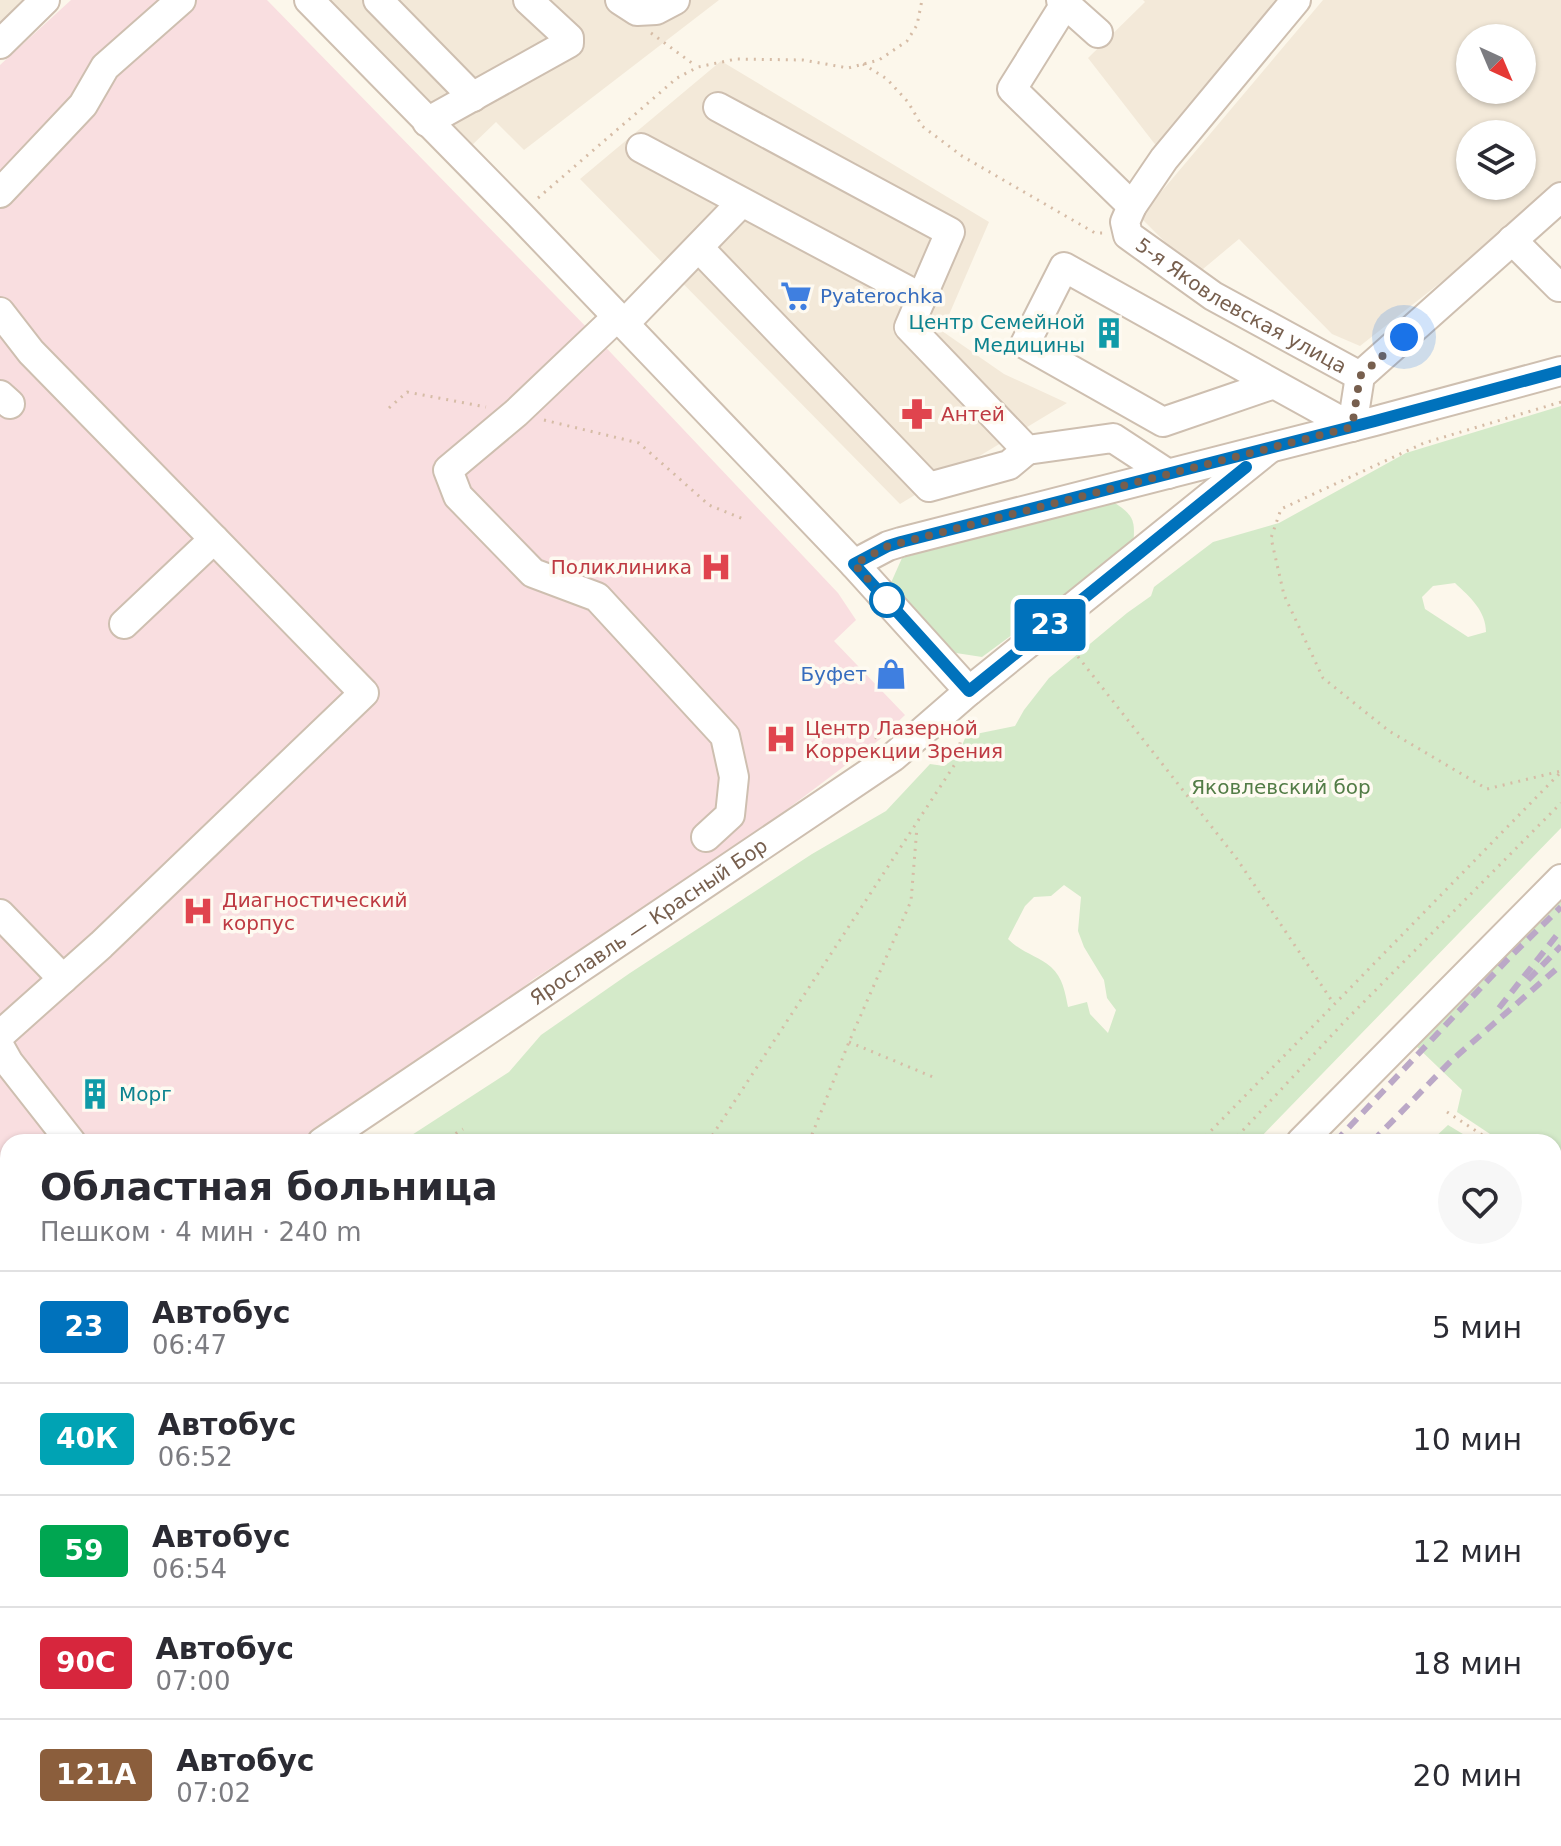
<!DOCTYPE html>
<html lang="ru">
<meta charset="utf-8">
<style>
body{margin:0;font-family:"DejaVu Sans",sans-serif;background:#f7f7f7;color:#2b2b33;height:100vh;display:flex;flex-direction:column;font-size:30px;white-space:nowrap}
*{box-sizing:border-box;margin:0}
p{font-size:26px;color:#7c7c81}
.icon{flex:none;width:44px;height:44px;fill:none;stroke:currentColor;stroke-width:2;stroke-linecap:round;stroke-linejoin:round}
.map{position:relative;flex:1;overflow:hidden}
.details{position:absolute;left:0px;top:1134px;width:1562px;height:712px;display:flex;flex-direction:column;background:#fff;border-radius:24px 24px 0 0;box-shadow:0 2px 6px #0004}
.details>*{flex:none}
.badge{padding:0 16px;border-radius:6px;font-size:28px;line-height:52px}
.needle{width:52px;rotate:136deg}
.controls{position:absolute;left:1456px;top:24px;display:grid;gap:16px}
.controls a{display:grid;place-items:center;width:80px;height:80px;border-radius:50%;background:#fff;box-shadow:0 2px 6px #0004;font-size:40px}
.you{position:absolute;width:40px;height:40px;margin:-20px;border:6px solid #fff;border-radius:50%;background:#1a73e8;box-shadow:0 0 0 12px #1a73e833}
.map>.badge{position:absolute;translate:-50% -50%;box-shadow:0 0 0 4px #fff}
.round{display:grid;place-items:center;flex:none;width:84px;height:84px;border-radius:42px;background:#f7f7f7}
.summary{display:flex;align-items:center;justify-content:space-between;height:136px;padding:0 40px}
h1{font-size:38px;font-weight:700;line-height:60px}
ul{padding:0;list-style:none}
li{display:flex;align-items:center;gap:24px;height:112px;padding:0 40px;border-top:2px solid #e1e1e2}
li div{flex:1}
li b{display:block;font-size:30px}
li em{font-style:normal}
li .badge{min-width:88px;font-weight:700;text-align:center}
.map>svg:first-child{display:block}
</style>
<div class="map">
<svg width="1561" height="1846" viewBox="0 0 1561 1846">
<rect width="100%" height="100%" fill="#fcf7eb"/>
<g fill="#f3e9d9" fill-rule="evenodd">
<path d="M 0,0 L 59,0 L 0,57 Z"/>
<path d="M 325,0 L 719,0 L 524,150 L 496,122 L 469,148 Z"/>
<path d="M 1143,0 L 1289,0 L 1161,152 L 1088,58 L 1145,2 Z"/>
<path d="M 1323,0 L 1561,0 L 1561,182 L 1506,231 L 1360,346 L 1332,334 L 1239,239 L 1197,274 L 1140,217 ZM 1470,38 L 1522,38 L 1522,90 L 1470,90 ZM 1470,134 L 1522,134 L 1522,186 L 1470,186 Z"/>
<path d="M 721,61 L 989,222 L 942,331 L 1004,374 L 1067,403 L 900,504 L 580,179 Z"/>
</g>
<path fill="#f9dee0" d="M 71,0 L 267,0 L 596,337 L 838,593 L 856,620 L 834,641 L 905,715 L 879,740 L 724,857 L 532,980 L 479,1024 L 300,1142 L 8,1142 L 8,1327 L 0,1332 L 0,65 Z"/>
<g fill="#d4eac9" fill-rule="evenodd">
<path d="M 1561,406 L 1561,828 L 1256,1142 L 401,1142 L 509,1072 L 541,1035 L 630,973 L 812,854 L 886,811 L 930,764 L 944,766 L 957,757 L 966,736 L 1015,726 L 1024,710 L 1049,678 L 1127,613 L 1151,596 L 1154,587 L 1213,542 L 1279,523 L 1406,453 ZM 1455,583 C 1470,597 1486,611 1486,632 L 1468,637 L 1425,609 L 1422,597 L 1433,586 ZM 1064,885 L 1081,897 L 1078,931 L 1084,947 L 1104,980 L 1107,998 L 1116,1010 L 1108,1033 L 1090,1014 L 1087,1002 L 1068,1007 C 1065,992 1063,978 1051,967 C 1038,956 1022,953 1008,939 L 1025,906 L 1034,897 L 1051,896 Z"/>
<path d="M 1109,499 C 1133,515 1136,517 1133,546 L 982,657 L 956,653 L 890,585 L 902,558 Z"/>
<path d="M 1561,896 L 1561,1181 L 1554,1176 L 1554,1142 L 1502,1142 L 1457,1112 L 1462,1090 L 1414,1044 Z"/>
<path d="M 1448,1125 L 1476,1142 L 1430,1142 Z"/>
<path d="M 1554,1191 L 1561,1195 L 1561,1342 L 1554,1332 Z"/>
<path d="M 1554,1355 L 1561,1365 L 1561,1846 L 698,1846 L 706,1838 L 1554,1838 Z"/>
<path d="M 8,1392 L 8,1838 L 251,1838 L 256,1846 L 0,1846 L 0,1397 Z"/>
<path d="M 336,1838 L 423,1838 L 419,1846 L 335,1846 Z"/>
<path d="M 487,1838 L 615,1838 L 607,1846 L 491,1846 Z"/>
</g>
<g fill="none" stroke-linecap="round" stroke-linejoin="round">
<defs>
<g id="minor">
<path d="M 309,0 L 519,214 L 854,564 L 969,691"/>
<path d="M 378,0 L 473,97"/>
<path d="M 620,0 L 637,11 L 656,10 L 675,0"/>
<path d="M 1061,0 L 1098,33"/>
<path id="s1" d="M 1296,0 L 1164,159 L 1132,206 L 1125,222 L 1128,235 L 1213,296 L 1360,376"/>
<path d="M 1065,4 L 1012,89 L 1132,206"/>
<path d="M 0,44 L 45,0"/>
<path d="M 718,107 L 950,232 L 909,327 L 1027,450 L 1113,438 L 1168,474"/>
<path d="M 427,122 L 569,43 L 569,38 L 528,0"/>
<path d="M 641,148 L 922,298"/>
<path d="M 0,193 L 83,105 L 105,67 L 181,0"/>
<path d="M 1512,240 L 1559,287 L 1561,287"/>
<path d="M 699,248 L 929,487 L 1009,465 L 1027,450"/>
<path d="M 0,312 L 31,352 L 214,539 L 124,624"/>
<path d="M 617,317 L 516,413 L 448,470 L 458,496 L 533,573 L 597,597 L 725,736 L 734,777 L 730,815 L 706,837"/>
<path d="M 624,324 L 741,203"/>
<path d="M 1274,384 L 1163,422 L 1025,344 L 1064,267 L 1274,384 L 1352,427 L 1360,376 L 1561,197"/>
<path d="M 0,395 L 10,404"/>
<path d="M 854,564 L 888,546 L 901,542 L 1375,421 L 1561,371"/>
<path d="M 0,914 L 63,979"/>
<path d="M 0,1035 L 101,945 L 364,693 L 214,539"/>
<path d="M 0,1047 L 9,1063 L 71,1142"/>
<path id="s2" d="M 322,1142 L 893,757 L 969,691 L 1270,448"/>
<path d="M 1301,1142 L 1561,879"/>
<path d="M 0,1357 L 8,1351"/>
<path d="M 625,1846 L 632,1838"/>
</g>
</defs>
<use href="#minor" stroke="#cebfb0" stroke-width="32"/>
<g stroke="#d6bca6" stroke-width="3" stroke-dasharray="2 6" stroke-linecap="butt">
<path d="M 651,33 L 696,66"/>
<path d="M 863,64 L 887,79 L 908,102 L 922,126 L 962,156 L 1095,233 L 1104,233"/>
<path d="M 538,198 L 677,78 L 698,67 L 736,59 L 803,60 L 848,68 L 879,60 L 907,41 L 917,25 L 922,0"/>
<path d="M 1561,402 L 1424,443 L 1281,509 L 1271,538 L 1284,595 L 1323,678 L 1389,731 L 1487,789 L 1561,771"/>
<path d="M 389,408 L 407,392 L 486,407"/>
<path d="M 544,420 L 639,443 L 709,505 L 746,520"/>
<path d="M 1068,644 L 1237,859 L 1334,1004"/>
<path d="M 862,728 L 878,739"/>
<path d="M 849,1042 L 933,1077"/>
<path d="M 1447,1112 L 1493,1142"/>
<path d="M 442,1142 L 463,1129"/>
<path d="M 708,1142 L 957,761 L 963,726"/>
<path d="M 809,1142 L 849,1042 L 911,901 L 917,827"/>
<path d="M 1200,1142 L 1560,773"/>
<path d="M 1232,1142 L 1346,1020 L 1561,803"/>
<path d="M 1554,1182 L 1561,1187"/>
<path d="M 0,1427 L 8,1423"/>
<path d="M 1554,1432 L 1561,1424"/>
<path d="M 0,1572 L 8,1572"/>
<path d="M 868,1838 L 874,1846"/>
<path d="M 1432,1838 L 1436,1846"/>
<path d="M 200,1846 L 205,1838"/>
<path d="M 506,1846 L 515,1838"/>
<path d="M 555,1846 L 563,1838"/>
<path d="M 1151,1846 L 1164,1838"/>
</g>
<use href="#minor" stroke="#fff" stroke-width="28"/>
<g stroke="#bba8c7" stroke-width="6" stroke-dasharray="12 8" stroke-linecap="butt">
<path d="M 1528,980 L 1561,946"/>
<path d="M 1499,1008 L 1561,930"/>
<path d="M 1335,1142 L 1509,958 L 1561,907"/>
<path d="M 1372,1142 L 1451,1061 L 1561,965"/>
<path d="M 664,1846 L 671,1838"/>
</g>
</g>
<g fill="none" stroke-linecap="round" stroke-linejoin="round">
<defs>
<path id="line" d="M 1246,467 L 969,691 L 854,564 L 888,546 L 901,542 L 1375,421 L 1561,371"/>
</defs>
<use href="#line" stroke="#fff" stroke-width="18"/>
<use href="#line" stroke="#0072bc" stroke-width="12"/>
<path stroke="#775f4e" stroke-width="8" stroke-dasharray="0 14.4" d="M 887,600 L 854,564 L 888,546 L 1352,427 L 1360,376 L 1404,337"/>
</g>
<defs>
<symbol id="supermarket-bare" viewBox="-9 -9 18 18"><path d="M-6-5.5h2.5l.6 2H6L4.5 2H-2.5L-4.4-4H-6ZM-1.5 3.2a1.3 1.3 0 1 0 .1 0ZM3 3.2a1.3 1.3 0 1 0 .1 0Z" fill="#3f7fe0" stroke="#fefaf1" stroke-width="2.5" paint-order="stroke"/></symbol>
<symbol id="building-bare" viewBox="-9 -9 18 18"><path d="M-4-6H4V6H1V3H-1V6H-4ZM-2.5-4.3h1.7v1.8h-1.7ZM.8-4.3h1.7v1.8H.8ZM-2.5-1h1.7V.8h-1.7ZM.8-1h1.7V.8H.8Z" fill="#0f9aa8" stroke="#fefaf1" stroke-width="2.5" paint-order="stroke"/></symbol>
<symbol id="pharmacy-bare" viewBox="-9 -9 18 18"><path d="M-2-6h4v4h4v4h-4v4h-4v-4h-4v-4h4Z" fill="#e0444e" stroke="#fefaf1" stroke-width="2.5" paint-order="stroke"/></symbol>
<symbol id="hospital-bare" viewBox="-9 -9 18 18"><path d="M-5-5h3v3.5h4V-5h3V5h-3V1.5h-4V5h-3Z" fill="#e0444e" stroke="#fefaf1" stroke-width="2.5" paint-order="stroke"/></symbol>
<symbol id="shop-bare" viewBox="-9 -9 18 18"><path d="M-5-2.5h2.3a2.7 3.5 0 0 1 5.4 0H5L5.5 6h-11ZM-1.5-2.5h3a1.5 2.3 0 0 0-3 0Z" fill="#3f7fe0" stroke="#fefaf1" stroke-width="2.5" paint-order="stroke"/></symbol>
</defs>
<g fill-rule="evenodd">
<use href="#supermarket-bare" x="774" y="274" width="44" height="44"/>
<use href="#building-bare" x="1087" y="311" width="44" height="44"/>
<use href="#pharmacy-bare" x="895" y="392" width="44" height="44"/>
<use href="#hospital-bare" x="694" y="545" width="44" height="44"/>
<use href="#shop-bare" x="869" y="652" width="44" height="44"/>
<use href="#hospital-bare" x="759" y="717" width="44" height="44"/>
<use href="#hospital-bare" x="176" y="889" width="44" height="44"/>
<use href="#building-bare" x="73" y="1072" width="44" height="44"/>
</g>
<circle fill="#fff" stroke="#0072bc" stroke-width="4" cx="887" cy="600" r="16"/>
<g text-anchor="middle" stroke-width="7" stroke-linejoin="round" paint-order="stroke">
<g font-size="20" fill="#366cbe" stroke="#fefaf1" text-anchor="start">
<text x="820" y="303">Pyaterochka</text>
<text x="867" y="681" text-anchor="end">Буфет</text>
</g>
<g font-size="20" fill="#775f4e" stroke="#fefaf1">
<text dy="7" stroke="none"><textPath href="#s1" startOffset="428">5-я Яковлевская улица</textPath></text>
<text dy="7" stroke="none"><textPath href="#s2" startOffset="394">Ярославль — Красный Бор</textPath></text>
</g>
<g font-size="20" fill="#0d838f" stroke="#fefaf1" text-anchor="end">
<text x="1085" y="329">Центр Семейной<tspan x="1085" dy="23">Медицины</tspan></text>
<text x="119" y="1101" text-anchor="start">Морг</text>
</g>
<g font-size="20" fill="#be3a42" stroke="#fefaf1" text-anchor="start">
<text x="941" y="421">Антей</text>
<text x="692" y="574" text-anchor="end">Поликлиника</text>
<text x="805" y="735">Центр Лазерной<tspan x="805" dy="23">Коррекции Зрения</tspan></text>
<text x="222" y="907">Диагностический<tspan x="222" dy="23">корпус</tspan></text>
</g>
<g font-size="20" fill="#527c46" stroke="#fefaf1">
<text x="1281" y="794">Яковлевский бор</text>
</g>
</g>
</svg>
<div class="controls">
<a><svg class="needle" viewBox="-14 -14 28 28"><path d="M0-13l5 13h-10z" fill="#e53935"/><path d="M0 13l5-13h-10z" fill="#7c7c81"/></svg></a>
<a><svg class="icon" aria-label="layers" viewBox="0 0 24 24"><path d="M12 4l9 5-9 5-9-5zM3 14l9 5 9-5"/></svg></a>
</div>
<div class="you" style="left:1404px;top:337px"></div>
<b class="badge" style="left:1050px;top:625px;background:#0072bc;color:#fff">23</b>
<section class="details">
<div class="summary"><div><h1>Областная больница</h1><p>Пешком · 4 мин · 240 m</p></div><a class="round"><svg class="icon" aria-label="heart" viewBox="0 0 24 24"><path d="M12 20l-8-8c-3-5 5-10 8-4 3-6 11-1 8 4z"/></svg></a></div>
<ul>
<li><span class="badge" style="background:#0072bc;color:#fff">23</span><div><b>Автобус</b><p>06:47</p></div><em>5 мин</em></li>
<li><span class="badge" style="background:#00a3b4;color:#fff">40К</span><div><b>Автобус</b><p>06:52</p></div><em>10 мин</em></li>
<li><span class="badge" style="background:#00a651;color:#fff">59</span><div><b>Автобус</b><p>06:54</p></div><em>12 мин</em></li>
<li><span class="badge" style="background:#d7263d;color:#fff">90С</span><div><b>Автобус</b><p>07:00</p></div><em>18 мин</em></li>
<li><span class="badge" style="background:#8b5e3c;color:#fff">121А</span><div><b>Автобус</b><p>07:02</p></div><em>20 мин</em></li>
</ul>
</section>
</div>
